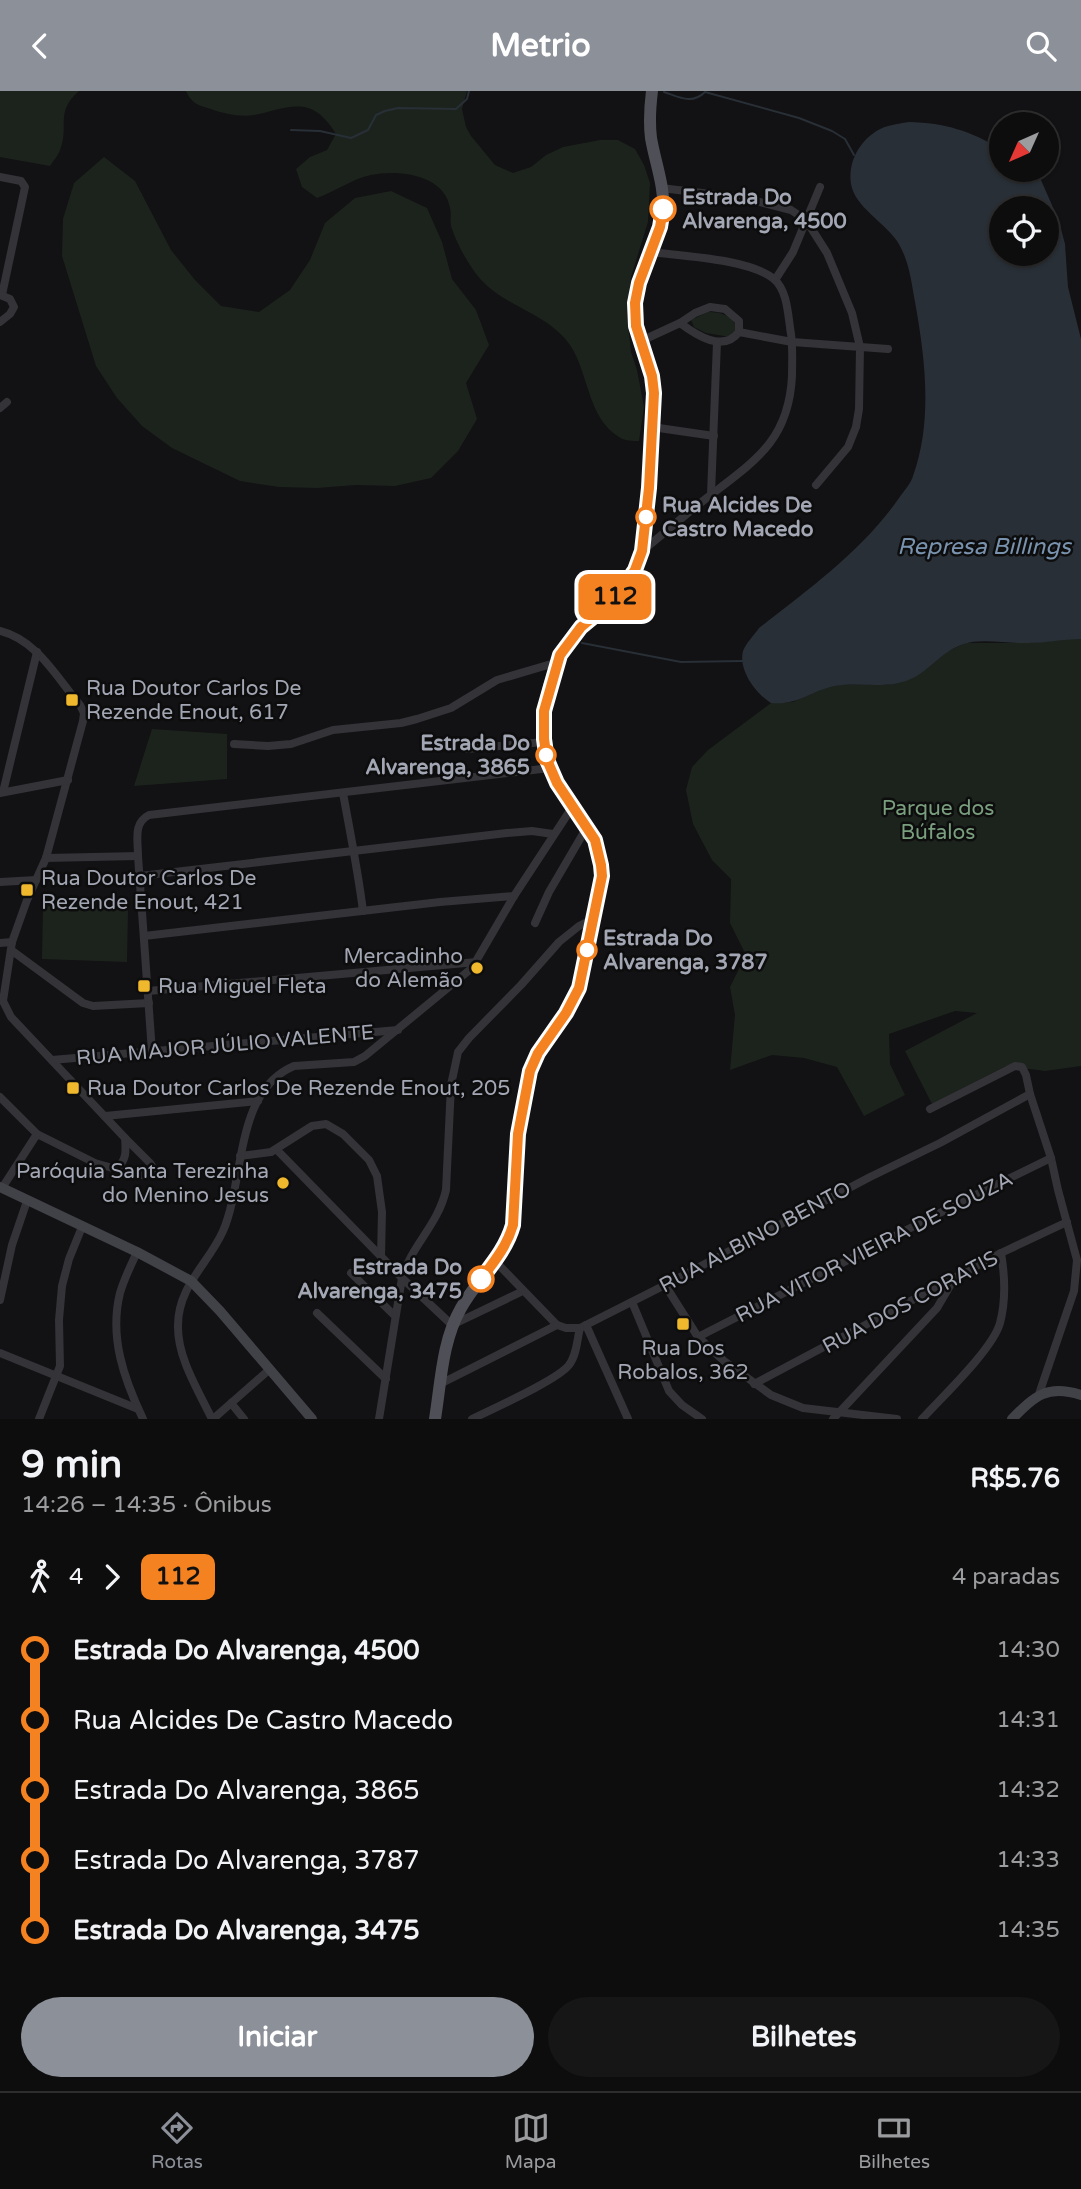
<!DOCTYPE html>
<html lang="pt">
<meta charset="utf-8">
<style>
body{margin:0;font-family:"Varela Round",sans-serif;background:#171617;color:#f1f3f6;height:100vh;display:flex;flex-direction:column;font-size:26px;white-space:nowrap}
*{box-sizing:border-box;margin:0}
p{font-size:23px;color:#9b9c9e}
.icon{flex:none;width:38px;height:38px;fill:none;stroke:currentColor;stroke-width:2;stroke-linecap:round;stroke-linejoin:round}
.map{position:relative;height:1328px;overflow:hidden}
.drawer{display:flex;flex-direction:column;background:#0e0d0e;flex:1}
.drawer>*{flex:none}
.badge{padding:0 14px;border-radius:10px;font-size:24px;line-height:46px}
.needle{width:46px;rotate:225deg}
.tools{position:absolute;left:989px;top:21px;display:grid;gap:14px}
.tools a{display:grid;place-items:center;width:70px;height:70px;border-radius:50%;background:#0e0d0e;box-shadow:0 2px 5px #0004,0 0 0 2px #2e2d2e;font-size:35px}
.map>.badge{position:absolute;translate:-50% -50%;box-shadow:0 0 0 4px #fff}
.legs{display:flex;align-items:center;gap:10px;height:77px;padding:0 21px;font-size:23px}
.legs p{margin-inline-start:auto}
.overview{display:flex;align-items:center;justify-content:space-between;height:119px;padding:0 21px}
h1{font-size:38px;font-weight:700;line-height:52px}
.primary-button{display:flex;gap:14px;margin-top:auto;padding:14px 21px}
.primary-button a{flex:1;height:80px;border-radius:42px;background:#8c9099;color:#fff;font-size:28px;font-weight:700;line-height:80px;text-align:center}
.primary-button a+a{background:#171617;color:#f1f3f6}
ul{padding:0 21px;list-style:none}
li{display:flex;align-items:center;gap:24px;height:70px;font-size:26px}
li i{display:grid;place-items:center;width:10px;height:100%;margin:0 9px;background:currentColor}
li i::after{content:'';width:18px;height:18px;margin:-9px;border:5px solid;border-radius:50%;background:#0e0d0e}
li p{margin-inline-start:auto}
li:first-child i{background:linear-gradient(#0000 50%,currentColor 0)}
li:last-child i{background:linear-gradient(currentColor 50%,#0000 0)}
header{display:flex;justify-content:space-between;align-items:center;height:91px;padding:0 21px;background:#8c9099;color:#fff;font-size:32px;font-weight:700}
.dock{display:flex;justify-content:space-around;align-items:center;height:98px;border-top:2px solid #2e2d2e;background:#0e0d0e;font-size:19px;color:#9b9c9e}
.dock a{display:grid;justify-items:center;gap:4px}
.dock .selected{color:#8c9099}
.map>svg:first-child{display:block}
</style>
<header><svg class="icon" aria-label="back" viewBox="0 0 24 24"><path d="M15 5l-7 7 7 7"/></svg>Metrio<svg class="icon" aria-label="search" viewBox="0 0 24 24"><circle cx="10" cy="10" r="6"/><path d="M15 15l6 6"/></svg></header>
<div class="map">
<svg width="1081" height="1328" viewBox="0 0 1081 1328">
<rect width="100%" height="100%" fill="#121113"/>
<g fill="#1c231d">
<path d="M 0,0 L 79,0 C 54,22 70,35 60,59 C 58,65 53,70 50,75 L 0,66 Z"/>
<path d="M 186,0 L 467,0 L 462,18 L 466,36 L 471,45 L 495,74 L 513,82 L 531,76 L 546,64 L 563,56 L 600,49 L 618,49 L 635,58 L 644,74 L 650,92 L 648,131 L 631,186 L 627,224 L 631,261 L 637,279 L 644,316 L 639,350 C 633,350 624,350 619,346 C 587,326 589,282 570,254 C 547,221 502,216 477,184 C 467,171 457,153 452,138 C 449,131 452,124 450,117 C 445,84 399,78 371,84 C 352,88 336,100 317,107 L 302,96 L 296,78 L 310,66 L 327,59 L 336,43 C 329,32 321,21 308,17 C 291,12 272,21 254,24 C 240,26 224,23 211,18 C 199,15 191,12 186,0 Z"/>
<path d="M 104,66 L 135,90 L 171,159 L 195,189 L 221,215 L 259,221 L 290,199 L 310,169 L 325,132 L 355,107 L 391,100 L 427,117 L 442,151 L 452,188 L 476,219 L 489,254 L 466,292 L 477,328 L 458,360 L 431,387 L 395,395 L 356,394 L 317,397 L 279,396 L 240,390 L 172,357 L 142,335 L 117,307 L 96,275 L 62,165 L 63,128 L 74,92 Z"/>
<path d="M 708,221 C 723,221 732,225 738,238 L 730,246 L 706,242 L 694,236 L 691,229 Z"/>
<path d="M 1068,548 L 1081,548 L 1081,975 L 1045,980 L 1006,975 L 932,1013 L 905,960 L 977,922 L 955,920 L 889,943 L 890,973 L 905,1004 L 864,1025 L 837,976 L 804,967 L 772,964 L 730,979 L 735,924 L 730,896 L 746,864 L 730,832 L 731,788 L 712,769 L 693,733 L 686,699 L 692,676 L 708,659 L 771,612 L 793,611 L 823,598 L 841,593 L 887,594 L 911,588 L 926,578 L 943,562 L 966,552 L 1030,552 Z"/>
<path d="M 152,638 L 227,643 L 227,688 L 134,695 Z"/>
<path d="M 43,815 L 128,818 L 127,871 L 42,868 Z"/>
</g>
<path fill="#282f36" fill-rule="evenodd" d="M 909,31 C 946,32 970,40 1001,58 L 1001,79 L 1029,79 L 1041,89 L 1059,130 L 1065,153 L 1068,196 L 1081,248 L 1081,548 C 1063,548 1046,552 1028,552 C 1010,553 980,547 964,553 C 941,560 931,579 911,588 C 888,598 866,592 842,594 C 815,596 801,615 771,612 C 756,603 738,579 743,560 C 746,552 754,544 759,537 C 809,498 863,459 899,407 C 904,400 911,392 913,385 C 933,329 925,267 915,211 C 911,189 909,169 897,150 C 884,131 855,116 851,93 C 847,68 864,42 888,35 C 895,33 902,32 909,31 ZM 1046,117 L 1046,163 L 1001,163 L 1001,117 Z"/>
<g fill="none" stroke-linecap="round" stroke-linejoin="round">
<g stroke="#282f36" stroke-width="2">
<path d="M 664,1 C 679,6 692,14 705,1 L 799,27 L 832,40 L 845,48 L 854,64"/>
<path d="M 291,39 L 320,40 L 351,47 L 368,39 L 376,24 L 385,20 L 398,17 L 456,18 L 467,8 L 469,0"/>
<path d="M 582,552 L 681,571 L 743,570"/>
</g>
<g stroke="#333338" stroke-width="8">
<path d="M 0,86 L 21,90 L 25,96 L 2,204"/>
<path d="M 661,97 L 744,107 L 791,119 L 806,129 L 827,162 L 852,222 L 860,256 L 859,318 L 856,336 L 848,356 L 816,394"/>
<path d="M 775,189 L 793,161 L 820,96"/>
<path d="M 0,204 L 10,208 L 14,216 L 10,223 L 0,231"/>
<path d="M 710,216 L 725,218 L 739,230 L 739,241 C 723,262 696,244 680,232 L 695,222 Z"/>
<path d="M 739,241 L 792,251 L 888,258"/>
<path d="M 641,250 L 680,232"/>
<path d="M 0,317 L 7,311"/>
<path d="M 652,336 L 714,345"/>
<path d="M 711,403 L 717,251"/>
<path d="M 642,460 C 666,441 688,421 712,403 C 758,368 789,347 792,285 C 792,271 793,257 791,243 C 788,226 788,200 774,188 C 750,168 682,165 651,161"/>
<path d="M 0,540 C 37,549 57,587 80,614 L 84,622 L 83,630 L 46,767 L 27,809 L 12,851 L 3,910 L 11,926 L 125,1047 C 126,1060 127,1069 116,1078 L 95,1072 L 37,1043 L 2,1097"/>
<path d="M 234,653 L 268,655 L 291,653 L 333,639 L 401,632 L 417,628 L 451,617 L 497,589 L 558,571"/>
<path d="M 467,658 L 544,651"/>
<path d="M 3,701 L 37,561"/>
<path d="M 0,702 L 68,689"/>
<path d="M 343,702 C 350,741 358,780 363,820"/>
<path d="M 46,767 L 138,765"/>
<path d="M 140,785 L 507,742 L 532,740 L 553,743"/>
<path d="M 0,791 L 36,789"/>
<path d="M 535,832 L 549,801 L 587,736"/>
<path d="M 144,845 L 440,811 L 514,805"/>
<path d="M 0,852 L 12,851"/>
<path d="M 11,859 L 83,912 L 93,915 L 149,912"/>
<path d="M 148,900 L 477,871"/>
<path d="M 152,961 L 138,765 C 138,749 133,732 149,724 L 550,677"/>
<path d="M 52,969 L 398,939"/>
<path d="M 0,1006 L 37,1043"/>
<path d="M 930,1018 L 1015,975 L 1022,976 L 1026,984 L 1030,1003 L 1051,1067 L 1058,1099 L 1077,1169 L 1074,1200 L 1039,1303"/>
<path d="M 105,1025 L 258,1010"/>
<path d="M 277,1059 L 402,1187 L 452,1234 L 523,1200"/>
<path d="M 240,1065 L 271,1061 L 312,1035 L 326,1033 L 343,1043 L 369,1069 L 377,1085 L 382,1121 L 381,1166"/>
<path d="M 116,1078 L 134,1084 L 154,1084 L 156,1081 L 150,1072 L 125,1047"/>
<path d="M 137,1161 C 131,1174 124,1188 120,1202 C 109,1246 124,1288 143,1328"/>
<path d="M 495,1170 L 557,1234 L 566,1237 L 580,1237 L 665,1194 L 870,1086 L 940,1052 L 1030,1003"/>
<path d="M 351,1182 L 395,1225"/>
<path d="M 665,1194 L 698,1246 L 724,1270 L 771,1304 L 803,1317 L 897,1328"/>
<path d="M 0,1209 L 12,1154 L 27,1110"/>
<path d="M 632,1211 L 669,1300 L 682,1314 L 702,1328"/>
<path d="M 317,1222 L 386,1288"/>
<path d="M 586,1234 L 628,1328"/>
<path d="M 698,1246 L 967,1108 L 1051,1067"/>
<path d="M 0,1262 L 138,1318"/>
<path d="M 440,1293 L 557,1234"/>
<path d="M 754,1293 L 1001,1162 L 1067,1131"/>
<path d="M 231,1312 L 244,1328"/>
<path d="M 39,1328 L 60,1275 L 59,1229 L 62,1195 L 69,1168 L 82,1136"/>
<path d="M 212,1328 C 198,1299 177,1266 178,1234 C 178,1195 209,1172 223,1140 C 245,1090 234,1000 294,975 L 354,971 L 365,965 L 472,877 L 514,805 L 573,715"/>
<path d="M 213,1328 L 270,1278"/>
<path d="M 379,1328 L 402,1187 C 411,1155 438,1134 446,1099 L 451,994 L 458,961 L 469,947 L 521,894 L 559,851 L 579,835 L 593,828"/>
<path d="M 472,1328 C 492,1318 558,1289 569,1274 C 577,1264 577,1248 580,1237"/>
<path d="M 833,1328 L 937,1217 L 954,1188"/>
<path d="M 922,1328 C 942,1306 993,1258 1000,1232 C 1006,1209 1005,1185 1001,1162"/>
</g>
<g stroke="#414248" stroke-width="10">
<path d="M 0,1096 L 137,1161 L 191,1190 L 220,1220 L 312,1328"/>
<path d="M 1012,1328 C 1035,1305 1047,1293 1081,1304"/>
</g>
<g stroke="#4f5057" stroke-width="12">
<path d="M 518,1043 L 534,970 L 545,950 L 566,922 L 579,897 L 602,785 C 600,737 570,722 552,682 C 545,666 543,649 543,631 C 544,601 558,560 579,539 C 605,511 628,503 641,462 C 645,451 644,437 646,426 C 649,396 651,366 652,336 C 653,320 655,304 652,288 C 648,266 636,245 635,222 C 633,186 659,155 663,120 C 665,96 655,71 651,47 C 649,31 650,16 652,0"/>
<path d="M 435,1328 C 441,1291 442,1250 461,1217 C 477,1188 504,1166 513,1134 L 518,1037"/>
</g>
</g>
<g fill="none" stroke-linecap="round" stroke-linejoin="round">
<defs>
<path id="line-1" d="M 481,1188 C 494,1171 507,1155 513,1134 L 518,1043 L 530,980 L 538,962 L 566,922 L 579,897 L 602,785 L 601,774 L 595,749 L 557,692 L 547,669 L 544,648 L 544,620 L 560,564 L 581,536 L 610,512 L 622,498 L 635,479 L 642,460 L 649,397 L 654,302 L 652,285 L 636,235 L 635,212 L 639,192 L 660,136 L 663,118"/>
</defs>
<use href="#line-1" stroke="#fff" stroke-width="16"/>
<use href="#line-1" stroke="#f58220" stroke-width="10"/>
</g>
<g fill="#fff" stroke="#f58220" stroke-width="3.5">
<circle cx="663" cy="118" r="12"/>
<circle cx="646" cy="426" r="9"/>
<circle cx="546" cy="664" r="9"/>
<circle cx="587" cy="859" r="9"/>
<circle cx="481" cy="1188" r="12"/>
</g>
<g fill="#f0b82d" stroke="#0d0d0e" stroke-width="2.5">
<rect x="65" y="602" width="14" height="14" rx="3.5"/>
<rect x="20" y="792" width="14" height="14" rx="3.5"/>
<circle cx="477" cy="877" r="7"/>
<rect x="137" y="888" width="14" height="14" rx="3.5"/>
<rect x="66" y="990" width="14" height="14" rx="3.5"/>
<circle cx="283" cy="1092" r="7"/>
<rect x="676" y="1226" width="14" height="14" rx="3.5"/>
</g>
<g text-anchor="middle" stroke-width="5" stroke-linejoin="round" paint-order="stroke">
<g font-size="21" font-weight="bold" fill="#a3a7b4" stroke="#0d0d0e" text-anchor="start">
<text x="682" y="113">Estrada Do<tspan x="682" dy="24">Alvarenga, 4500</tspan></text>
<text x="662" y="421">Rua Alcides De<tspan x="662" dy="24">Castro Macedo</tspan></text>
<text x="530" y="659" text-anchor="end">Estrada Do<tspan x="530" dy="24">Alvarenga, 3865</tspan></text>
<text x="603" y="854">Estrada Do<tspan x="603" dy="24">Alvarenga, 3787</tspan></text>
<text x="462" y="1183" text-anchor="end">Estrada Do<tspan x="462" dy="24">Alvarenga, 3475</tspan></text>
</g>
<g font-size="21" fill="#a3a7b4" stroke="#0d0d0e" text-anchor="start">
<text x="86" y="604">Rua Doutor Carlos De<tspan x="86" dy="24">Rezende Enout, 617</tspan></text>
<text x="41" y="794">Rua Doutor Carlos De<tspan x="41" dy="24">Rezende Enout, 421</tspan></text>
<text x="463" y="872" text-anchor="end">Mercadinho<tspan x="463" dy="24">do Alemão</tspan></text>
<text x="158" y="902">Rua Miguel Fleta</text>
<text x="87" y="1004">Rua Doutor Carlos De Rezende Enout, 205</text>
<text x="269" y="1087" text-anchor="end">Paróquia Santa Terezinha<tspan x="269" dy="24">do Menino Jesus</tspan></text>
<text x="683" y="1264" text-anchor="middle">Rua Dos<tspan x="683" dy="24">Robalos, 362</tspan></text>
</g>
<g font-size="21" fill="#7a9f7e" stroke="#0d0d0e">
<text x="938" y="724">Parque dos<tspan x="938" dy="24">Búfalos</tspan></text>
</g>
<g font-size="21" fill="#a3a7b4" stroke="#0d0d0e">
<text transform="translate(225 954) rotate(-5)" y="7">RUA MAJOR JÚLIO VALENTE</text>
<text transform="translate(755 1146) rotate(-28)" y="7">RUA ALBINO BENTO</text>
<text transform="translate(874 1156) rotate(-27)" y="7">RUA VITOR VIEIRA DE SOUZA</text>
<text transform="translate(910 1211) rotate(-28)" y="7">RUA DOS CORATIS</text>
</g>
<g font-size="23" font-style="italic" fill="#7993af" stroke="#0d0d0e">
<text x="984" y="463">Represa Billings</text>
</g>
</g>
</svg>
<div class="tools">
<a><svg class="needle" viewBox="-14 -14 28 28"><path d="M0-13l5 13h-10z" fill="#e53935"/><path d="M0 13l5-13h-10z" fill="#9b9c9e"/></svg></a>
<a><svg class="icon" aria-label="locate" viewBox="0 0 24 24"><circle cx="12" cy="12" r="6"/><path d="M12 2v4M12 18v4M2 12h4M18 12h4"/></svg></a>
</div>
<b class="badge" style="left:615px;top:506px;background:#f58220;color:#111">112</b>
</div>
<section class="drawer">
<div class="overview"><div><h1>9 min</h1><p>14:26 – 14:35 · Ônibus</p></div><b>R$5.76</b></div>
<div class="legs"><svg class="icon" aria-label="walk" viewBox="0 0 24 24"><circle cx="13" cy="4" r="2"/><path d="M13 8l-2 6 4 7M11 14l-3 7M7 12l3-4h3l4 4"/></svg>4<svg class="icon" aria-label="forward" viewBox="0 0 24 24"><path d="M9 5l7 7-7 7"/></svg><b class="badge" style="background:#f58220;color:#111">112</b><p>4 paradas</p></div>
<ul>
<li><i style="color:#f58220"></i><b>Estrada Do Alvarenga, 4500</b><p>14:30</p></li>
<li><i style="color:#f58220"></i><span>Rua Alcides De Castro Macedo</span><p>14:31</p></li>
<li><i style="color:#f58220"></i><span>Estrada Do Alvarenga, 3865</span><p>14:32</p></li>
<li><i style="color:#f58220"></i><span>Estrada Do Alvarenga, 3787</span><p>14:33</p></li>
<li><i style="color:#f58220"></i><b>Estrada Do Alvarenga, 3475</b><p>14:35</p></li>
</ul>
<div class="primary-button"><a>Iniciar</a><a>Bilhetes</a></div>
</section>
<nav class="dock">
<a class="selected"><svg class="icon" aria-label="directions" viewBox="0 0 24 24"><path d="M12 3l9 9-9 9-9-9zM9 14v-3h6M13 9l2 2-2 2"/></svg>Rotas</a>
<a><svg class="icon" aria-label="map" viewBox="0 0 24 24"><path d="M3 6l6-2 6 2 6-2v14l-6 2-6-2-6 2zM9 4v14M15 6v14"/></svg>Mapa</a>
<a><svg class="icon" aria-label="tickets" viewBox="0 0 24 24"><path d="M3 7h18v10H3zM15 7v10"/></svg>Bilhetes</a>
</nav>
